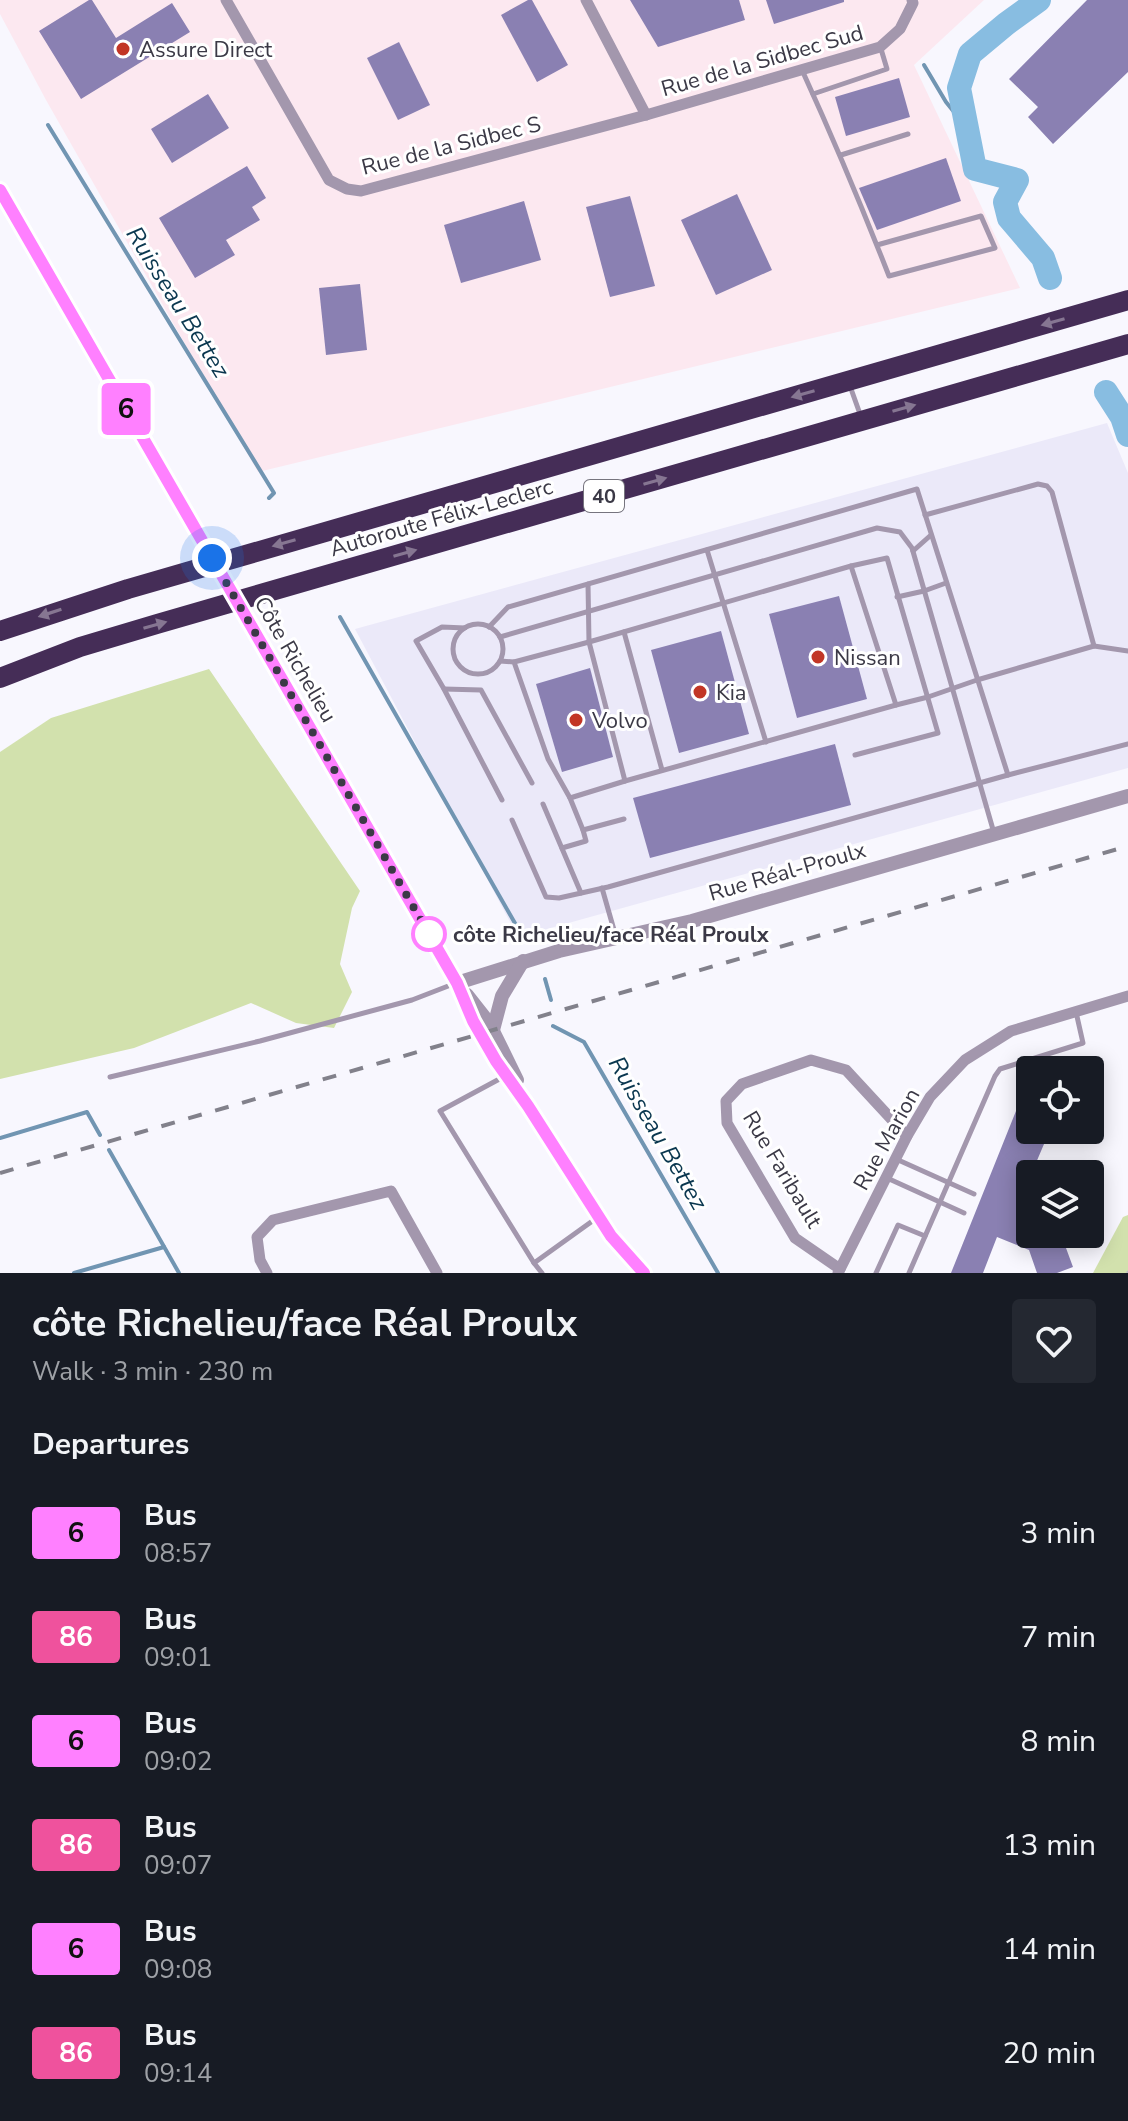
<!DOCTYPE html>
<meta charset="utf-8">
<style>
body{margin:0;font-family:"Nunito Sans",sans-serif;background:#242831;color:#f1f3f6;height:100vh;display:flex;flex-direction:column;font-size:30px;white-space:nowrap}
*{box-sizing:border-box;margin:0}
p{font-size:26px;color:#9ea1a6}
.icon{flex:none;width:44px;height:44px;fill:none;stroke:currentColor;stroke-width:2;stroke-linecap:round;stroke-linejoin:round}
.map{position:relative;height:1273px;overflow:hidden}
.sheet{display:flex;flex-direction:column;background:#171b24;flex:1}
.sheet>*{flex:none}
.badge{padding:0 16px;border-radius:6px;font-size:28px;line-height:52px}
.tools{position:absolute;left:1016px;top:1056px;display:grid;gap:16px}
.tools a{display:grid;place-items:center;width:88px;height:88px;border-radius:8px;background:#171b24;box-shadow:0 4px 20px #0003;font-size:40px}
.you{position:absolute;width:40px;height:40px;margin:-20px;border:6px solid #fff;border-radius:50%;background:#1a73e8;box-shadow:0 0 0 12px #1a73e833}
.map>.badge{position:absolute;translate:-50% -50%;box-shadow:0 0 0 4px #fff}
h2{padding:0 32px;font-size:30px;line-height:72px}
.round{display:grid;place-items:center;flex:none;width:84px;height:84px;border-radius:8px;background:#242831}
.summary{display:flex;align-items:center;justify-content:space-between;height:136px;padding:0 32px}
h1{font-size:38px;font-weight:700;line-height:60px}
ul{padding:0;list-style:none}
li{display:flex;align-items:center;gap:24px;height:104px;padding:0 32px}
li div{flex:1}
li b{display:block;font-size:30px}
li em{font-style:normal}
li .badge{min-width:88px;font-weight:700;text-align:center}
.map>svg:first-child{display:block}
</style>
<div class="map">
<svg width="1128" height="1273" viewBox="0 0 1128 1273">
<rect width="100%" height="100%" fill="#f8f7fe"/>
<path fill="#ebe9f9" d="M 1107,423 L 1128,473 L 1128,768 L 518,937 L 355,629 Z"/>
<path fill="#fce8f0" d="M 0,0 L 984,0 L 914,65 L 1020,288 L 258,472 L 46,100 L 0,14 Z"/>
<g fill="#d2e1ad">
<path d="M 209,669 L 360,891 L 352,908 L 340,964 L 352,992 L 334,1028 L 296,1023 L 251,1003 L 134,1048 L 0,1079 L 0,752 L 51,718 Z"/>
<path d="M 1128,1215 L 1128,1273 L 1093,1273 L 1123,1217 Z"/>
</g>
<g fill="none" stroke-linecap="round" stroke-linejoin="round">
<g stroke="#7195b2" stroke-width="4">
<path d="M 924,65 L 946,102 L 967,128"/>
<path d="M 48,125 L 274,493 L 269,498"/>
<path d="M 340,617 L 520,932"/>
<path d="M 545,979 L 551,1000"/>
<path d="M 553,1026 L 584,1042 L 718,1273"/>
<path d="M 0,1138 L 87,1112 L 100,1135"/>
<path d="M 109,1150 L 179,1273"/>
<path d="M 74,1273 L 164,1247"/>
</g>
<g stroke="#88bde1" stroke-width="24">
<path d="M 1039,0 L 1006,24 L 970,54 L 959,88 L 975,169 L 1017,180 L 1005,202 L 1009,218 L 1043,258 L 1050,278"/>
<path d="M 1106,392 L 1122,417 L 1128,435"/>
</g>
</g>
<g fill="#8a80b2">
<path d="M 89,0 L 92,0 L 116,38 L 172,3 L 190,32 L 81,99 L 39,31 Z"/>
<path d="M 528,0 L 532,0 L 568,65 L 537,82 L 501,15 Z"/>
<path d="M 630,0 L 739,0 L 745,20 L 658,47 Z"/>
<path d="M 766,0 L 844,0 L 844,2 L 774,24 Z"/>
<path d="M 1087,0 L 1128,0 L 1128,72 L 1053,144 L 1028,117 L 1038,107 L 1009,79 Z"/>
<path d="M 399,42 L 430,105 L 398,120 L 367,58 Z"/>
<path d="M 899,78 L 910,117 L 846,136 L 835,97 Z"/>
<path d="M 208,94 L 229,128 L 172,163 L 151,129 Z"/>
<path d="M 946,158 L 961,201 L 877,230 L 859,188 Z"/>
<path d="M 247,166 L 266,198 L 252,207 L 260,220 L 226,240 L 235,255 L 195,278 L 159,218 Z"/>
<path d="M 737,194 L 772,270 L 716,295 L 681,220 Z"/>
<path d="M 630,196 L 655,286 L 610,297 L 586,207 Z"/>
<path d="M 524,201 L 541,260 L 461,283 L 444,225 Z"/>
<path d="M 360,284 L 367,350 L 326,355 L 319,288 Z"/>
<path d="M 839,596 L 867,699 L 797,718 L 769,614 Z"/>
<path d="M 721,631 L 749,734 L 679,753 L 651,650 Z"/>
<path d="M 590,668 L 613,757 L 562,772 L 536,684 Z"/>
<path d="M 835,744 L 851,805 L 650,858 L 633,798 Z"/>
<path d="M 1030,1102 L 1030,1130 L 1050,1130 L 1018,1205 L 1030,1210 L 1030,1234 L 1082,1234 L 1084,1242 L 1066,1248 L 1073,1267 L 1057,1273 L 1037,1273 L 1029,1250 L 997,1237 L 983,1273 L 951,1273 L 1018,1106 Z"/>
</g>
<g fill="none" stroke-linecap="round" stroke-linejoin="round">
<path stroke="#bdbcc4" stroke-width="2" stroke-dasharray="4 4" stroke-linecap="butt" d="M 1127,1273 L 1128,1271"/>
<g stroke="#a397ad" stroke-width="5">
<path d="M 802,70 C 833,138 862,207 889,276 L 995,248 L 981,216 L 877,245"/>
<path d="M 813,94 L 887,69 L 881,49"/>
<path d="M 841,155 L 908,134"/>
<path d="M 850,386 L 860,414"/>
<path d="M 707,550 L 766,742"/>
<path d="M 913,551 L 931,535"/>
<path d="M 851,566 L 887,558 L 938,733 L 855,755"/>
<path d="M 588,584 L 589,642 L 851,566 L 896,705 L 625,781"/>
<path d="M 897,597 L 924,591 L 946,583"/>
<circle cx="478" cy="649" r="25"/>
<path d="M 489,627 L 508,607 L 917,489 L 1008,775 L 608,887 L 559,898 L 546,897 L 512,820"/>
<path d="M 465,628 L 442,627 L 416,641 L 444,689 L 502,800"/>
<path d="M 624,632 L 662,770"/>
<path d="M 500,637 L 877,528 L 900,532 L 912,548 L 994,833"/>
<path d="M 1094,646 L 1128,651"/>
<path d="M 500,661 L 514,662 L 548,759 L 570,798 L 583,830 L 624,819"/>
<path d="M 514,662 L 589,642 L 625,781 L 570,798"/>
<path d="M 444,689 L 481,690 L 532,783"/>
<path d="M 896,705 L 928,697 L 977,680 L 1094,646 L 1052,492 L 1047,486 L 1038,484 L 925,515"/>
<path d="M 1008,775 L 1128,744"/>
<path d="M 543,804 L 581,893"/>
<path d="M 562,848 L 586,841 L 583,830"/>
<path d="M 602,888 L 616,937"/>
<path d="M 505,1076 L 440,1111 L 534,1263 L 598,1217"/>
<path d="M 110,1077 L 260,1041 L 412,1000 L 456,983"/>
<path d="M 896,1159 L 974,1194"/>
<path d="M 887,1178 L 964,1213"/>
<path d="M 534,1263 L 542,1273"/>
<path d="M 876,1273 L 898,1225 L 925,1236"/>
<path d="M 909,1273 L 995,1076 L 1000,1069 L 1083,1043 L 1076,1012"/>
</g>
<g stroke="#a397ad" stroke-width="11">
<path d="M 226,0 L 329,180 L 347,189 L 361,191 L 646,115 L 880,47 L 900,29 L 913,3 L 912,0"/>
<path d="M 586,0 L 646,115"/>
<path d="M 840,1269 L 795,1238 L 727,1123 L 726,1101 L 742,1084 L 811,1060 L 846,1070 L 907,1136"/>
<path d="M 267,1273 L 260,1260 L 257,1237 L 273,1220 L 391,1191 L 437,1273"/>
<path d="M 838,1273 L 907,1136 L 930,1097 L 965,1060 L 1011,1031 L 1128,996"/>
</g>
<g stroke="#a397ad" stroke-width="14">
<path d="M 0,190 L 457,983 L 480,1034 L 496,1061 L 528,1106 L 611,1236 L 644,1273"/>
<path d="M 457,983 L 559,951 L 692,921 L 1128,796"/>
<path d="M 467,995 L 489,1023 L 517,1080"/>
<path d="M 493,1030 L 502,996 L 523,961"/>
</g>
<g stroke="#452d57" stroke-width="20">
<path d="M 0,631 L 128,589 L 1128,300"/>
<path d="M 0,678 L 80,647 L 157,624 L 1128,344"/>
</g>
<path stroke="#82818b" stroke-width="4" stroke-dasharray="14 14" stroke-linecap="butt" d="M 0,1173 L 1128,846"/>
</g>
<defs><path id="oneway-solid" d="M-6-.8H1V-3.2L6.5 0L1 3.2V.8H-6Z" transform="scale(2)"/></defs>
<g fill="#867692">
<use href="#oneway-solid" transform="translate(1053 322) rotate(164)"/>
<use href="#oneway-solid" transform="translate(803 394) rotate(164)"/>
<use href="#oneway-solid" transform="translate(904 408) rotate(-16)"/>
<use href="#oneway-solid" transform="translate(655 481) rotate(-16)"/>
<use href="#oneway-solid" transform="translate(284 543) rotate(164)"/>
<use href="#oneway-solid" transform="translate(405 553) rotate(-16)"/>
<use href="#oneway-solid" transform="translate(50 613) rotate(162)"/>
<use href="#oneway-solid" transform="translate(155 625) rotate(-16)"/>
</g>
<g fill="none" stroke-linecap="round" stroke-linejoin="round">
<defs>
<path id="line" d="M 0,190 L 457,983 L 473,1021 L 496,1061 L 528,1106 L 611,1236 L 644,1273"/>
</defs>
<use href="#line" stroke="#fff" stroke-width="18"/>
<use href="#line" stroke="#ff80ff" stroke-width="12"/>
<path stroke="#3b3946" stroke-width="8" stroke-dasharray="0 14.4" d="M 212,558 L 429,934"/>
</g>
<g fill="#c23626" stroke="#fff" stroke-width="3">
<circle cx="123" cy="49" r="8"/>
<circle cx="818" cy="657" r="8"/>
<circle cx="700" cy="692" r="8"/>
<circle cx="576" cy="720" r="8"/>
</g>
<circle fill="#fff" stroke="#ff80ff" stroke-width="4" cx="429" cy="934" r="16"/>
<g text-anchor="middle" stroke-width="6" stroke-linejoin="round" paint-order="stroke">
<rect fill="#fff" stroke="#76747e" stroke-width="2" x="584" y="480" width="40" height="32" rx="6"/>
<g font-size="20" font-weight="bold" fill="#3b3946">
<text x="604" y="503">40</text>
</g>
<g font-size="22" fill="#3b3946" stroke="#fff" text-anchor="start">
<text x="139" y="57">Assure Direct</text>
<text x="834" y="665">Nissan</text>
<text x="716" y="700">Kia</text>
<text x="592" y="728">Volvo</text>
</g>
<g font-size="22" fill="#3b3946" stroke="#fff">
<text transform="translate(762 60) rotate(-16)" y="8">Rue de la Sidbec Sud</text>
<text transform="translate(451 145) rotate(-14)" y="8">Rue de la Sidbec S</text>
<text transform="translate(441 517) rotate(-16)" y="8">Autoroute Félix-Leclerc</text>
<text transform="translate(296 659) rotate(60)" y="8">Côte Richelieu</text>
<text transform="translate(787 871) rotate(-16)" y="8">Rue Réal-Proulx</text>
<text transform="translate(886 1139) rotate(-61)" y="8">Rue Marion</text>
<text transform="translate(783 1169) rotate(59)" y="8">Rue Faribault</text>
</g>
<g font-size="22" font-weight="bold" fill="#3b3946" stroke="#fff" text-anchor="start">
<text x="453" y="942">côte Richelieu/face Réal Proulx</text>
</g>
<g font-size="24" font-style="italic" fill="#0a374f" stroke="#fff">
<text transform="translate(178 302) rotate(58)" y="8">Ruisseau Bettez</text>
<text transform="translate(658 1133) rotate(60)" y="8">Ruisseau Bettez</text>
</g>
</g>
</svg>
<div class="tools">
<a><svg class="icon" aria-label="locate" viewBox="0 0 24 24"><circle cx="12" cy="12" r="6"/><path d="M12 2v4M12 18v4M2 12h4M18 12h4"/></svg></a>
<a><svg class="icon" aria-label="layers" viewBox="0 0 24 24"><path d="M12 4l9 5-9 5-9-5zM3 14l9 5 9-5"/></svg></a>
</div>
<div class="you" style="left:212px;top:558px"></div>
<b class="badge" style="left:126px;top:409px;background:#ff80ff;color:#111">6</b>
</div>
<section class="sheet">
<div class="summary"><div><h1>côte Richelieu/face Réal Proulx</h1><p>Walk · 3 min · 230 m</p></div><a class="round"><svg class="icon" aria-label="heart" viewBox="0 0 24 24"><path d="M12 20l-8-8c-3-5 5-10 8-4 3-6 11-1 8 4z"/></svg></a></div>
<h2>Departures</h2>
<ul>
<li><span class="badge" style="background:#ff80ff;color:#111">6</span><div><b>Bus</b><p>08:57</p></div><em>3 min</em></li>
<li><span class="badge" style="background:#ef529d;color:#fff">86</span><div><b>Bus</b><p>09:01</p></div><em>7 min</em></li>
<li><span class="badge" style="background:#ff80ff;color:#111">6</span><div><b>Bus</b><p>09:02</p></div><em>8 min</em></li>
<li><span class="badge" style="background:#ef529d;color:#fff">86</span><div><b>Bus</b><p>09:07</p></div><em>13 min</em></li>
<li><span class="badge" style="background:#ff80ff;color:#111">6</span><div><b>Bus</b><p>09:08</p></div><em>14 min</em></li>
<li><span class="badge" style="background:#ef529d;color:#fff">86</span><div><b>Bus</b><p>09:14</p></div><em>20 min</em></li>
</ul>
</section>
